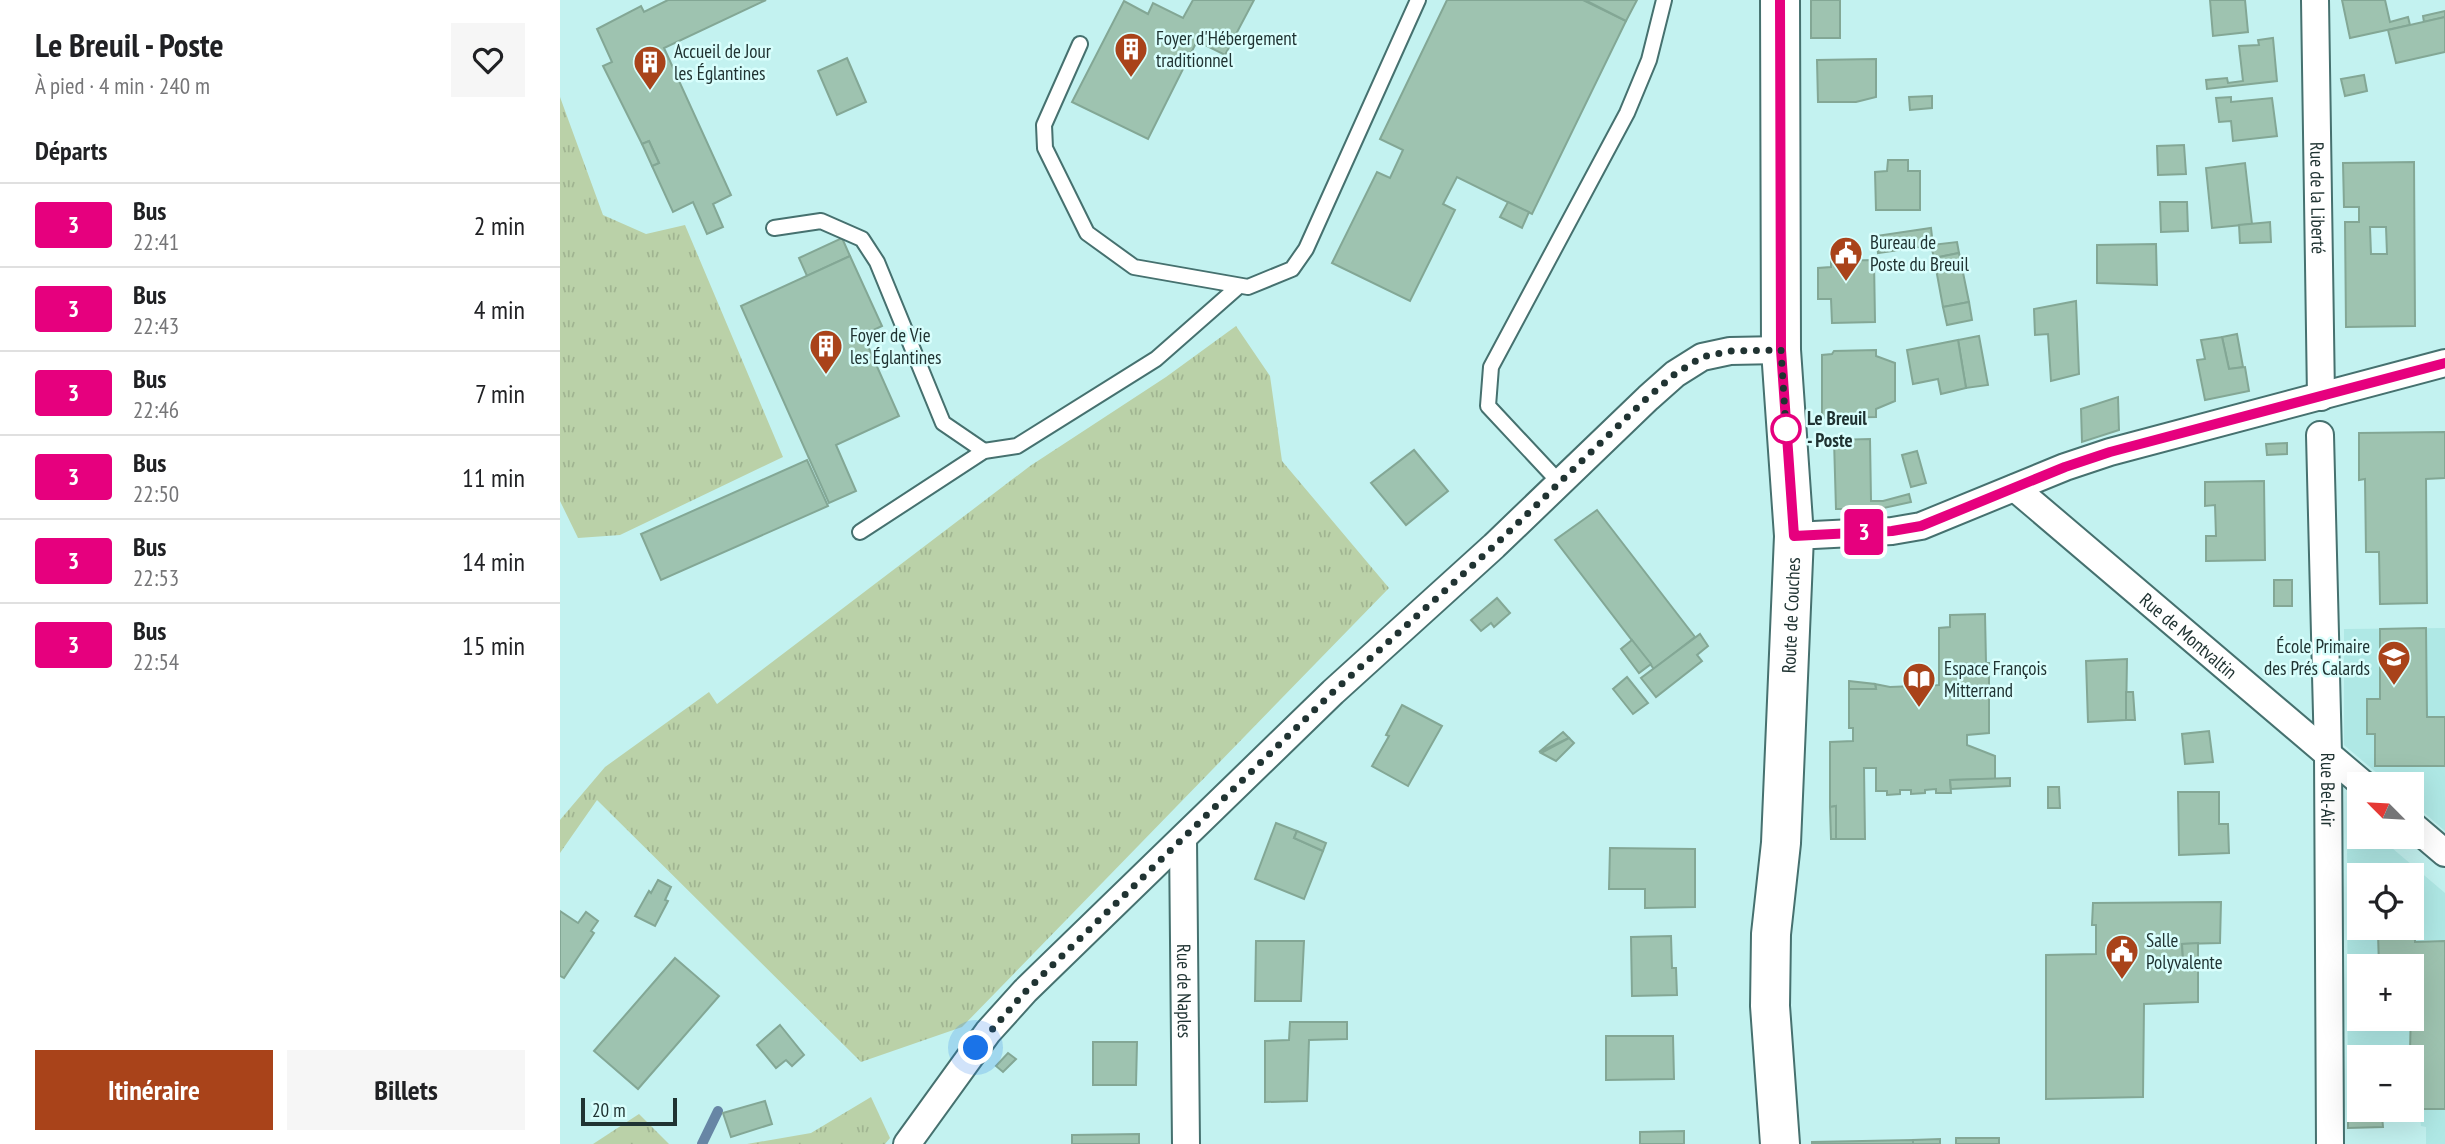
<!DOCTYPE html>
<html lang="fr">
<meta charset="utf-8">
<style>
body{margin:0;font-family:"PT Sans Narrow",sans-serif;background:#f6f6f6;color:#202124;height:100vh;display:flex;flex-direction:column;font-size:26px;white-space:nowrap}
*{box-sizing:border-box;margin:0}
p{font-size:23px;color:#757577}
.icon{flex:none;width:38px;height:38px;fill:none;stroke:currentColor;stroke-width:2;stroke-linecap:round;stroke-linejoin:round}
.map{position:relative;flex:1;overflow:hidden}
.details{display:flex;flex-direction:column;background:#fff;width:560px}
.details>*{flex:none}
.badge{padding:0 14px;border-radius:5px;font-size:24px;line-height:46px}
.needle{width:46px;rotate:294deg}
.fabs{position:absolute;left:1787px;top:772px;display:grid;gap:14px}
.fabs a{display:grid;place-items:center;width:77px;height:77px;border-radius:0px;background:#fff;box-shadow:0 7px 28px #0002;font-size:35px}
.scale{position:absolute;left:21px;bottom:18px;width:96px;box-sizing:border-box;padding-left:7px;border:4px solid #203332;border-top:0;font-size:19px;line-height:24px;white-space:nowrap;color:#203332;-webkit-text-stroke:5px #d8fefc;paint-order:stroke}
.you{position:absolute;width:35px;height:35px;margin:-18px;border:5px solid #fff;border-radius:50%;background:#1a73e8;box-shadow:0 0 0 10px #1a73e833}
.map>.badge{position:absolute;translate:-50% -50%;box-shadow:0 0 0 4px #fff}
h2{padding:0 35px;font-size:26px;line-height:63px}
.round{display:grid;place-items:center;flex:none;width:74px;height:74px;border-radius:0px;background:#f6f6f6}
.overview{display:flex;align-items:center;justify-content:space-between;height:119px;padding:0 35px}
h1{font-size:33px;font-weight:700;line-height:52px}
.primary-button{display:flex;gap:14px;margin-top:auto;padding:14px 35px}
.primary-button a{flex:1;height:80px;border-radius:0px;background:#a9431a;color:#fff;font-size:28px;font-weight:700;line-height:80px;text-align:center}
.primary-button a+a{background:#f6f6f6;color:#202124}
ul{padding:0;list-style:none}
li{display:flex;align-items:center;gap:21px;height:84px;padding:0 35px;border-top:2px solid #e0e0e0}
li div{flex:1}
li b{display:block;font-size:26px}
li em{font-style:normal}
li .badge{min-width:77px;font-weight:700;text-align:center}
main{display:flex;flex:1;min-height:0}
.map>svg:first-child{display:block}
</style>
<main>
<section class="details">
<div class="overview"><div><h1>Le Breuil - Poste</h1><p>À pied · 4 min · 240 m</p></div><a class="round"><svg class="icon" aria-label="heart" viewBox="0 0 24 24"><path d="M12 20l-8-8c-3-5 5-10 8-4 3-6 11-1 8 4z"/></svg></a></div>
<h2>Départs</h2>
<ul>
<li><span class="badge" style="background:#e6007e;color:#fff">3</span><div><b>Bus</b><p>22:41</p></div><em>2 min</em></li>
<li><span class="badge" style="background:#e6007e;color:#fff">3</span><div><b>Bus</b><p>22:43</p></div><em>4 min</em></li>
<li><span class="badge" style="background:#e6007e;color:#fff">3</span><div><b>Bus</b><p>22:46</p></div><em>7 min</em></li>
<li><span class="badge" style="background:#e6007e;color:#fff">3</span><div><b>Bus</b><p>22:50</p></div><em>11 min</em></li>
<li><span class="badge" style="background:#e6007e;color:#fff">3</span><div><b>Bus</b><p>22:53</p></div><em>14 min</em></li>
<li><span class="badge" style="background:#e6007e;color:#fff">3</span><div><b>Bus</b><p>22:54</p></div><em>15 min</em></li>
</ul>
<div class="primary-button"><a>Itinéraire</a><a>Billets</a></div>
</section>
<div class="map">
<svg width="1885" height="1144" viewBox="0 0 1885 1144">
<defs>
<pattern id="grass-tufts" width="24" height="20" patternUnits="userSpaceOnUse" patternTransform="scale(1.75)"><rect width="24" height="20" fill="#bad1a8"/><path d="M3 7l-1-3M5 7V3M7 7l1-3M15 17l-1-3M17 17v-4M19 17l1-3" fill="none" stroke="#a0b491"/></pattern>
</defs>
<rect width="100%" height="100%" fill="#c3f2f0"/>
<g fill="#afe8e5" fill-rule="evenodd">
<path d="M 1885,628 L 1885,831 L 1852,802 L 1852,784 L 1830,784 L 1784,745 L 1784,629 Z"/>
<path d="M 1787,809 L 1799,820 L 1799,836 L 1819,837 L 1885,893 L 1885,1144 L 1866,1144 L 1866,1127 L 1861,1126 L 1860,1116 L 1788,1116 ZM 1799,875 L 1852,875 L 1852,928 L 1799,928 ZM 1799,966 L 1852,966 L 1852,1018 L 1799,1018 ZM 1799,1057 L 1852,1057 L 1852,1110 L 1799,1110 Z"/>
</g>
<g fill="url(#grass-tufts)">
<path d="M 0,97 L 43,215 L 86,234 L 125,225 L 223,457 L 60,535 L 18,538 L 0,501 Z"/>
<path d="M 676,326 L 710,376 L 722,461 L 829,588 L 402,1027 L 301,1062 L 37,800 L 0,853 L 0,820 L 45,767 L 149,692 L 157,704 L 470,466 L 606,377 Z"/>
<path d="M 311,1097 L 330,1138 L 325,1144 L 187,1144 L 251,1133 Z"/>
<path d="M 79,1114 L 109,1144 L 33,1144 Z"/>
</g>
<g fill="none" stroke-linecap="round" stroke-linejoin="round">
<path stroke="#6786a5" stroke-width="10" d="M 142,1144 L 158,1111"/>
</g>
<g fill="#9ec3b0" stroke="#83a795" stroke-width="2" fill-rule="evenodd">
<path d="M 108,0 L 206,0 L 104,48 L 171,195 L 153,204 L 163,227 L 147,234 L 133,202 L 113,212 L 92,166 L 99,163 L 89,141 L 82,144 L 43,66 L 52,62 L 37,29 L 81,6 L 84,12 Z"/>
<path d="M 633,0 L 694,0 L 665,55 L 637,41 L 588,139 L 512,102 L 564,1 L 588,14 L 593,3 L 623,18 Z"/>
<path d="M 887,0 L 1023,0 L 1066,21 L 972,214 L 897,177 L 883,204 L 895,210 L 850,301 L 772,263 L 817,172 L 830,178 L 843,150 L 820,139 Z"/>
<path d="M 1025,0 L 1077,0 L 1066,21 Z"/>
<rect x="1251" y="0" width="29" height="38"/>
<path d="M 1650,0 L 1685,0 L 1688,32 L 1653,36 Z"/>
<path d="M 1782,0 L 1825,0 L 1830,22 L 1848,17 L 1850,25 L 1790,38 Z"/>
<path d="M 1885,11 L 1885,17 L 1864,22 L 1863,16 Z"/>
<path d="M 1885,17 L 1885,52 L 1836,63 L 1828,30 Z"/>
<path d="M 1713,38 L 1717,81 L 1647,89 L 1646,80 L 1667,78 L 1668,83 L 1683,81 L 1679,46 L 1699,45 L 1698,40 Z"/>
<path d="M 287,58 L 306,102 L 277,115 L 258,71 Z"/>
<path d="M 1316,59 L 1316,97 L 1296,102 L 1258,102 L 1257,60 Z"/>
<path d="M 1804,75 L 1807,91 L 1785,96 L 1781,79 Z"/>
<path d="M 1372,96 L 1372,108 L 1350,110 L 1349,97 Z"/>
<path d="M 1671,97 L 1671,102 L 1712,98 L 1717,136 L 1673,141 L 1671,121 L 1659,122 L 1656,98 Z"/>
<path d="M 89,141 L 99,163 L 92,166 L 82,144 Z"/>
<path d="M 1624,145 L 1626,174 L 1598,175 L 1597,146 Z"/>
<path d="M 1328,160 L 1348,160 L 1348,171 L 1360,171 L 1360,210 L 1316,210 L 1315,172 L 1327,171 Z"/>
<path d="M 1854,162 L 1855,326 L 1786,327 L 1785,222 L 1799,222 L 1799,207 L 1784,207 L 1783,163 ZM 1810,227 L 1826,227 L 1827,254 L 1811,254 Z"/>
<path d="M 1685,163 L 1692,224 L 1652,228 L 1646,168 Z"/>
<path d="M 948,202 L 969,212 L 962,228 L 940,217 Z"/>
<path d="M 1600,202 L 1627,202 L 1628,231 L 1601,232 Z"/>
<path d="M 1710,222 L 1711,242 L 1680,243 L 1679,225 Z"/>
<path d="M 1371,228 L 1373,245 L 1318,253 L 1316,236 Z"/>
<path d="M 282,238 L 290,256 L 247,276 L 239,258 Z"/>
<path d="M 1397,242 L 1399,253 L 1374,258 L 1371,245 Z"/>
<path d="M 1596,244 L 1597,285 L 1537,283 L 1537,245 Z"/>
<path d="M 1399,253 L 1409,302 L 1383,307 L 1374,258 Z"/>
<path d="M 290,256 L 322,326 L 303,335 L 339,416 L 276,445 L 296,491 L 269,503 L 181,306 Z"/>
<path d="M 1314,260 L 1315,322 L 1272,323 L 1271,299 L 1258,299 L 1258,268 L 1271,267 L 1271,261 Z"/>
<path d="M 1516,301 L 1519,374 L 1491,381 L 1488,334 L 1475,335 L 1474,309 Z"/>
<path d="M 1409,302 L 1412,320 L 1387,325 L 1383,307 Z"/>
<path d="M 1677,334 L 1683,367 L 1669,369 L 1662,337 Z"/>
<path d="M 1419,336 L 1428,385 L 1406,388 L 1398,340 Z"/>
<path d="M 1662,337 L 1669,369 L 1685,367 L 1689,391 L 1645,400 L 1637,360 L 1645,359 L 1641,340 Z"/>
<path d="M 1398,340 L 1406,388 L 1381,394 L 1378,379 L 1353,384 L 1347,350 Z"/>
<path d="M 1316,350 L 1316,356 L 1335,363 L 1335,401 L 1316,409 L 1316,417 L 1262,418 L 1262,355 L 1272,354 L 1274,351 Z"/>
<path d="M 1558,397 L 1559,430 L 1522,442 L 1521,409 Z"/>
<path d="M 1885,432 L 1885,478 L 1866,479 L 1867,603 L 1820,604 L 1819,552 L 1806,552 L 1805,479 L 1799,480 L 1799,433 Z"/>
<path d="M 1310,439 L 1311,501 L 1323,501 L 1349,494 L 1351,502 L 1319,509 L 1276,509 L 1274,440 Z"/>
<path d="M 1727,443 L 1727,454 L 1707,455 L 1706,444 Z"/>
<path d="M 854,450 L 888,491 L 846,525 L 811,483 Z"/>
<path d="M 1357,451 L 1366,483 L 1351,487 L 1342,455 Z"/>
<path d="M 247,460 L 268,506 L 101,580 L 81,534 Z"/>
<path d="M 1704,481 L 1705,560 L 1646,561 L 1646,536 L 1656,536 L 1655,505 L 1645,506 L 1645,482 Z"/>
<path d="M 1037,510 L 1135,637 L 1094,669 L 995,540 Z"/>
<rect x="1714" y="580" width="18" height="26"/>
<path d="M 937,598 L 950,613 L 934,627 L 931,623 L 921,631 L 911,620 Z"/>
<path d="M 1425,614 L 1426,663 L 1429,663 L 1429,733 L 1407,735 L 1407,745 L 1435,756 L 1435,779 L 1390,780 L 1391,793 L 1376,793 L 1376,789 L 1365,790 L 1365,793 L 1351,794 L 1351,790 L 1340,790 L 1340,794 L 1327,795 L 1327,791 L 1316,791 L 1316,768 L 1304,768 L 1305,839 L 1276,839 L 1276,806 L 1270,807 L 1270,742 L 1293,741 L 1293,728 L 1289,728 L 1289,689 L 1316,689 L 1315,684 L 1330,687 L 1379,685 L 1379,628 L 1390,627 L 1390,615 Z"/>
<path d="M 1866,628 L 1867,717 L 1885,717 L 1885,766 L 1815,766 L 1815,734 L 1807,734 L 1807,699 L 1820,699 L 1820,629 Z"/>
<path d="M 1140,634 L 1148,646 L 1137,655 L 1142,661 L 1096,697 L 1081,678 Z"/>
<path d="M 1072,640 L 1091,664 L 1079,673 L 1061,649 Z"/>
<path d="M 1567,659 L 1566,720 L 1528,722 L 1526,661 Z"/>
<path d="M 1067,677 L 1088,703 L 1073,714 L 1053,689 Z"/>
<path d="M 1289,681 L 1315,684 L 1316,689 L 1289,689 Z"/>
<path d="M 1566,692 L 1573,692 L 1575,720 L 1566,720 Z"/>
<path d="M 842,705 L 882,726 L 848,786 L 812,766 L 829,736 L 826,735 Z"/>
<path d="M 1649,731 L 1653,762 L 1625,764 L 1622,734 Z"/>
<path d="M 1003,732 L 1009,738 L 979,752 Z"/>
<path d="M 1009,738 L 1014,743 L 996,761 L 981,753 Z"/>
<path d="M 1450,778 L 1450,786 L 1391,789 L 1390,780 Z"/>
<path d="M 1488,787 L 1499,787 L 1500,808 L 1488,808 Z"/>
<path d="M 1618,792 L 1659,792 L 1659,824 L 1668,824 L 1669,853 L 1619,855 Z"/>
<path d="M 1276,806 L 1276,839 L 1271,839 L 1270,807 Z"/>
<path d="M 716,823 L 737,831 L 734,838 L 763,851 L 744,899 L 695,879 Z"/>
<path d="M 737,831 L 766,843 L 763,851 L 734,838 Z"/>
<path d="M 1050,848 L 1135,849 L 1135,907 L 1085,908 L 1085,889 L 1049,889 Z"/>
<path d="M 98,880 L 111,887 L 105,900 L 108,901 L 95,926 L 75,916 L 89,891 L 91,893 Z"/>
<path d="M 1661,902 L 1660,943 L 1622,944 L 1623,959 L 1638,959 L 1638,1002 L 1584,1004 L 1583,1097 L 1486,1099 L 1486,955 L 1536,954 L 1536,925 L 1532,925 L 1533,903 Z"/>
<path d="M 1852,902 L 1854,902 L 1855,942 L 1885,941 L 1885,1109 L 1863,1109 L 1861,1098 L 1852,1098 L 1852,1057 L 1837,1057 L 1837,1052 L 1850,1051 L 1852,966 L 1819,966 L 1818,934 L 1808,934 L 1808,928 L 1852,928 Z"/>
<path d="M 0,911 L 18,923 L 26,912 L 38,921 L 31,931 L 34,933 L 4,978 L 0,976 Z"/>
<path d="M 1111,936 L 1112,968 L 1116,968 L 1117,995 L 1072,996 L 1071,937 Z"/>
<path d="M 696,941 L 744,941 L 741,1001 L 695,1001 Z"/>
<path d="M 1638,943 L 1638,959 L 1623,959 L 1622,944 Z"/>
<path d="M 115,958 L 159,996 L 78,1089 L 34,1051 Z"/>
<path d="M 730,1022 L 787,1022 L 787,1039 L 749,1040 L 747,1101 L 705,1102 L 705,1041 L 729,1040 Z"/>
<path d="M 220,1025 L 244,1055 L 232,1066 L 226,1060 L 216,1068 L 197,1045 Z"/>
<path d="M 1046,1036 L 1113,1036 L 1114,1079 L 1046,1080 Z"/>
<path d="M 533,1042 L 577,1042 L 576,1085 L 533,1085 Z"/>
<path d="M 448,1053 L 456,1059 L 443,1072 L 436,1066 Z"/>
<path d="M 205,1101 L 212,1124 L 171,1137 L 163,1113 Z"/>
<path d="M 1788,1116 L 1822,1116 L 1823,1127 L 1788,1128 Z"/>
<path d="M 1124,1131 L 1124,1144 L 1080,1144 L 1080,1132 Z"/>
<path d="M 579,1134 L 579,1144 L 512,1144 L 512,1135 Z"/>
<rect x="1396" y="1138" width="43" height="6"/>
<path d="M 1380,1139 L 1380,1144 L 1353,1144 L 1353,1140 Z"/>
<path d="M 1353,1140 L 1353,1144 L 1252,1144 L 1252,1142 Z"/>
</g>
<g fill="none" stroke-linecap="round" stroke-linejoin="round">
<defs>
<g id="service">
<path d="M 520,44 L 484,125 L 485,148 L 527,233 L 574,267 L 688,287 L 732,269 L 746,249 L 858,0"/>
<path d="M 214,228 L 261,221 L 302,239 L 317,262 L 383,423 L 424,451"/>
<path d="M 1000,483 L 928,406 L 931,367 L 1067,113 L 1089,60 L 1104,0"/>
<path d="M 300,532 L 424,451 L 457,446 L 596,359 L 679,286"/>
</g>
<g id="minor">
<path id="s1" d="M 1755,0 L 1761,397"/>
<path id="s2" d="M 1760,435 L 1768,754 L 1770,1144"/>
<path id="s3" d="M 1455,488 L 1803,784"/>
<path d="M 1234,536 L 1332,531 L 1361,526 L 1505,467 L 1550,452 L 1885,363"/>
<path d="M 1852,825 L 1885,853"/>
<path id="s4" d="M 623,839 L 626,1144"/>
<path d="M 347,1144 L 428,1032 L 465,991 L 773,692 L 934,546 L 1088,398 L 1115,374 L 1142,357 L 1170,351 L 1221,350"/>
</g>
<g id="secondary">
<path id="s5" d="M 1220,1144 L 1210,1006 L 1211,934 L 1221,843 L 1234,536 L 1221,350 L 1220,0"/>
</g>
</defs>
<use href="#service" stroke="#46716f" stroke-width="18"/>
<use href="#minor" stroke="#46716f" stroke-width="30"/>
<use href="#secondary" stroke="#46716f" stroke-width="42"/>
<use href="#service" stroke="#fff" stroke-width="14"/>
<use href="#minor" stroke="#fff" stroke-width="26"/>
<use href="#secondary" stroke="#fff" stroke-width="38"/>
</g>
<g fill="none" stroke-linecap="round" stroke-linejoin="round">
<defs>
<path id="line" d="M 1220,0 L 1221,350 L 1234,536 L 1332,531 L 1361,526 L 1505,467 L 1550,452 L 1885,363"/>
</defs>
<use href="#line" stroke="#fff" stroke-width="16"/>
<use href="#line" stroke="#e6007e" stroke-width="10"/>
<path stroke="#203332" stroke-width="7" stroke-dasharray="0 12.6" d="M 416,1048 L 465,992 L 773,692 L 934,546 L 1087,398 L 1115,374 L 1142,357 L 1170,351 L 1221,350 L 1226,429"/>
</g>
<defs>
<symbol id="building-pin" viewBox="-11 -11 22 30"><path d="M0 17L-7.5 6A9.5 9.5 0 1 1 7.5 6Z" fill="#a9431a" stroke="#d8fefc"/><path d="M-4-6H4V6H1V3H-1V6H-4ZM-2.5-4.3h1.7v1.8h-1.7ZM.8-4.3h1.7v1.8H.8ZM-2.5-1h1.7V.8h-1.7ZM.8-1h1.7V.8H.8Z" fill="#fff"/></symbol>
<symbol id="civic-pin" viewBox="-11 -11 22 30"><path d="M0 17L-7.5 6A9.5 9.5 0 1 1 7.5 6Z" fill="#a9431a" stroke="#d8fefc"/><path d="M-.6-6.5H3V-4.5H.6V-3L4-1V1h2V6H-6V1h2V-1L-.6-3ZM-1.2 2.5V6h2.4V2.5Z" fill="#fff"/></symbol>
<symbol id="school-pin" viewBox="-11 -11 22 30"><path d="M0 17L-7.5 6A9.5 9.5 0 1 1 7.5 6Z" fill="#a9431a" stroke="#d8fefc"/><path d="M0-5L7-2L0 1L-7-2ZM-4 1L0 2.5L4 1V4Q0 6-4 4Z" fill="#fff"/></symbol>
<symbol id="library-pin" viewBox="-11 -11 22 30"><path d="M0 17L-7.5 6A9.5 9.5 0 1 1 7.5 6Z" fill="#a9431a" stroke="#d8fefc"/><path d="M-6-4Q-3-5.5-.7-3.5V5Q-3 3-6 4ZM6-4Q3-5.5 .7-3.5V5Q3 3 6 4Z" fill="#fff"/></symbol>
</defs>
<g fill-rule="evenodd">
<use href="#building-pin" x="552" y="30" width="38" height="52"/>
<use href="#building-pin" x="71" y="43" width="38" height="52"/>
<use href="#civic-pin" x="1267" y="234" width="38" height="52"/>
<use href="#building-pin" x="247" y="327" width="38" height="52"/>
<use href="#school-pin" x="1815" y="638" width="38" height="52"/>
<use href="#library-pin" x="1340" y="660" width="38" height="52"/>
<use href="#civic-pin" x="1543" y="932" width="38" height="52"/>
</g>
<circle fill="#fff" stroke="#e6007e" stroke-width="3.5" cx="1226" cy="429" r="14"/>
<g text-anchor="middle" stroke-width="5" stroke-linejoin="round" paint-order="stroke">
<g font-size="19" fill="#203332" stroke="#d8fefc" text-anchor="start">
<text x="596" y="45">Foyer d'Hébergement<tspan x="596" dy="22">traditionnel</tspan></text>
<text x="114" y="58">Accueil de Jour<tspan x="114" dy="22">les Églantines</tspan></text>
<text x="1310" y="249">Bureau de<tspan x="1310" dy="22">Poste du Breuil</tspan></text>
<text x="290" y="342">Foyer de Vie<tspan x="290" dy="22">les Églantines</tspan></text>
<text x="1810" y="653" text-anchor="end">École Primaire<tspan x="1810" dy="22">des Prés Calards</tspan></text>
<text x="1384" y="675">Espace François<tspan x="1384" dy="22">Mitterrand</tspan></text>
<text x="1586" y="947">Salle<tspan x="1586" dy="22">Polyvalente</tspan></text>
</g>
<g font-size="19" fill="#203332" stroke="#d8fefc">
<text dy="7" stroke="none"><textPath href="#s1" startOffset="198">Rue de la Liberté</textPath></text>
<text dy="7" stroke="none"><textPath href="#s5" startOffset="530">Route de Couches</textPath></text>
<text dy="7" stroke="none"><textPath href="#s3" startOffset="228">Rue de Montvaltin</textPath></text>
<text dy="7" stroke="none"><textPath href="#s2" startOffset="355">Rue Bel-Air</textPath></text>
<text dy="7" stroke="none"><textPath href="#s4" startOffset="152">Rue de Naples</textPath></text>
</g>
<g font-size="19" font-weight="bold" fill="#203332" stroke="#d8fefc" text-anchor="start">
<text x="1247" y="425">Le Breuil<tspan x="1247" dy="22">- Poste</tspan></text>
</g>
</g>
</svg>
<div class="fabs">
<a><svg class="needle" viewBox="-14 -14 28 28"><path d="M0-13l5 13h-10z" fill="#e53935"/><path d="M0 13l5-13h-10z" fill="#757577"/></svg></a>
<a><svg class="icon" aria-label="locate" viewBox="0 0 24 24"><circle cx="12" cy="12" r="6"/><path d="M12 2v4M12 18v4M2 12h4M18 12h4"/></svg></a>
<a>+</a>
<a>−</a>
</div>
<div class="scale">20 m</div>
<div class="you" style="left:416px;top:1048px"></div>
<b class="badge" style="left:1304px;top:532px;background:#e6007e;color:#fff">3</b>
</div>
</main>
